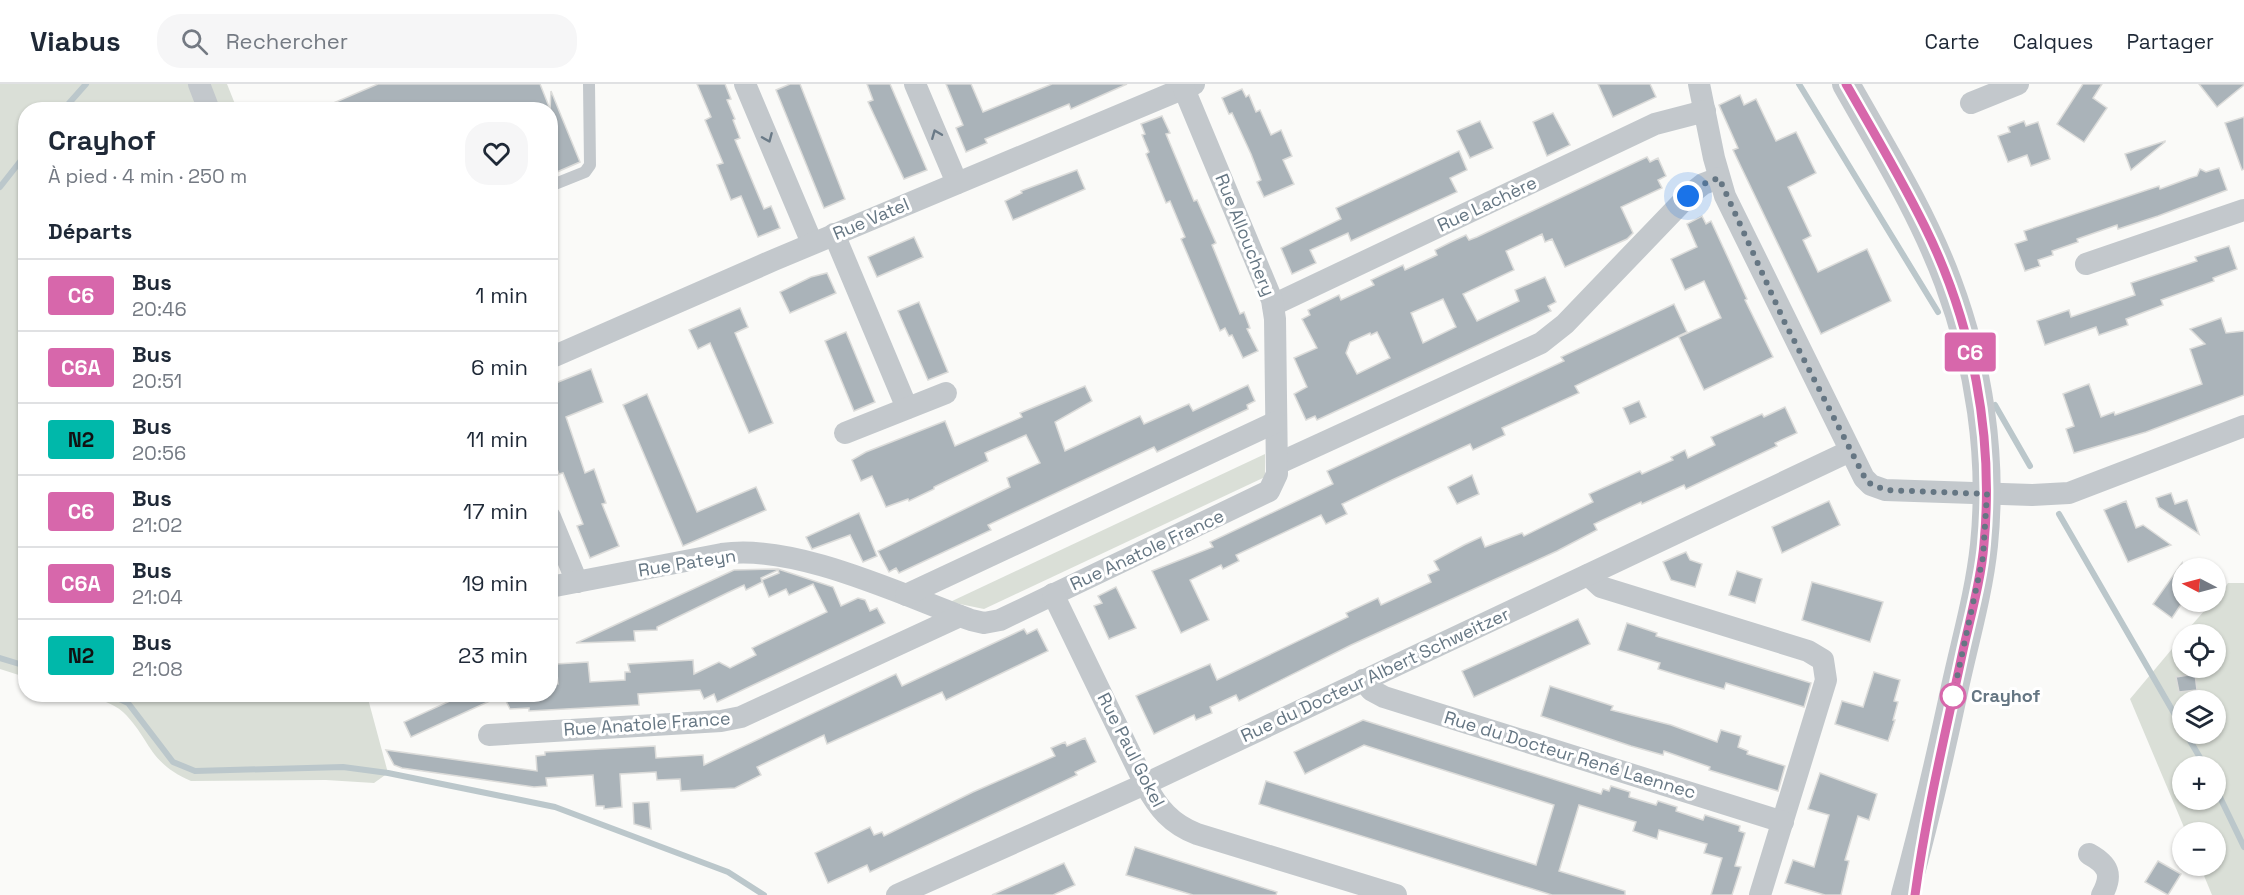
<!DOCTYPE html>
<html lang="fr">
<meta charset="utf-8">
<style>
body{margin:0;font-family:"Space Grotesk",sans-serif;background:#f6f6f7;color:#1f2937;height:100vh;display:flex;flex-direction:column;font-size:22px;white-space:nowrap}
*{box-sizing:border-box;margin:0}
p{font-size:20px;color:#747a83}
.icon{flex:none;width:33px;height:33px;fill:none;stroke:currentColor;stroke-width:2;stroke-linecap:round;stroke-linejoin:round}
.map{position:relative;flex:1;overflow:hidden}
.side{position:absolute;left:18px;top:18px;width:540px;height:600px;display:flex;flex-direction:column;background:#fff;border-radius:24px;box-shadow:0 2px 4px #0004}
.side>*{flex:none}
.badge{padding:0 12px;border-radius:4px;font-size:21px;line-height:39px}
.needle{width:39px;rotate:276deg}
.fabs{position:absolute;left:2172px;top:474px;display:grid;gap:12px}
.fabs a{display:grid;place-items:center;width:54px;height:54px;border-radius:50%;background:#fff;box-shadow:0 2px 4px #0004;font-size:30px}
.you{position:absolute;width:30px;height:30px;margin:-15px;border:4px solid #fff;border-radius:50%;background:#1a73e8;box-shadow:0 0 0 9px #1a73e833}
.map>.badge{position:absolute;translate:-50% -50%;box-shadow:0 0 0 3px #fff}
h2{padding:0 30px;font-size:22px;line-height:54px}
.round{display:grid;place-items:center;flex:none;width:63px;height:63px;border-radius:24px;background:#f6f6f7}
.head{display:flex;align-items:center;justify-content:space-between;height:102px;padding:0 30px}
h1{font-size:28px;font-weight:700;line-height:45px}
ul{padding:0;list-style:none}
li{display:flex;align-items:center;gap:18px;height:72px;padding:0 30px;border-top:2px solid #e0e1e3}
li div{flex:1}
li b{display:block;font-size:22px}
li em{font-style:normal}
li .badge{min-width:66px;font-weight:700;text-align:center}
header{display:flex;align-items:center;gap:36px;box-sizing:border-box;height:84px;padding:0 30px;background:#fff;border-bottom:2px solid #e0e1e3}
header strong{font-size:28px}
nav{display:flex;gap:33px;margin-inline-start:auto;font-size:21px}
.search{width:420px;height:54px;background:#f6f6f7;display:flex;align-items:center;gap:15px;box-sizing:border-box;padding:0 21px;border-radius:24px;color:#747a83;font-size:22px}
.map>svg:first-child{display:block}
</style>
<header>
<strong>Viabus</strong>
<div class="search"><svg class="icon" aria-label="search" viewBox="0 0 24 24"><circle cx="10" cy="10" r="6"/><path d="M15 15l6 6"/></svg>Rechercher</div>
<nav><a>Carte</a><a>Calques</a><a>Partager</a></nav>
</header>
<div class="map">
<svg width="2244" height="811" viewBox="0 0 2244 811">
<rect width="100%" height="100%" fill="#fafaf8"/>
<g fill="#dadfd7" fill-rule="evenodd">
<path d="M 0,0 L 227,0 L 237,25 L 26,26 L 25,593 L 0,585 Z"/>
<path d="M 1265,370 L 1265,393 L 984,525 L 950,518 Z"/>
<path d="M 2228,499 L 2244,499 L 2244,811 L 2212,811 L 2200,782 L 2216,782 L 2216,748 L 2186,748 L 2130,615 L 2182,553 L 2182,584 L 2216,584 L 2216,550 L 2184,550 L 2212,518 L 2216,518 ZM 2182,616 L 2216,616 L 2216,650 L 2182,650 ZM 2182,682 L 2216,682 L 2216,716 L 2182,716 Z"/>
<path d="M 84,611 L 367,611 L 388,689 L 374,699 L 326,696 L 191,697 C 147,678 151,655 123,628 C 113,619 96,614 84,611 Z"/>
</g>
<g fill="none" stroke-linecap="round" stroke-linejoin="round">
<g stroke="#bbc7cb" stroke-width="6">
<path d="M 1799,0 L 1938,228"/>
<path d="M 63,26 L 86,0"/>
<path d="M 0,103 L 26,70"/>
<path d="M 1995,321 L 2030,382"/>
<path d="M 2059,430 L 2182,643"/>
<path d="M 0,574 L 26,582"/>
<path d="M 109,610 L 128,619 L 173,678 L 195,687 L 343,683 L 388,689 L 555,723 L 728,788 L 764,811"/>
<path d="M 2186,650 L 2205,682"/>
<path d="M 2216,705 L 2244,763"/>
</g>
</g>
<g fill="#aab3b9" stroke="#dcdcda" stroke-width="1.5" fill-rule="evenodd">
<path d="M 378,0 L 540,0 L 550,25 L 551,7 L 580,78 L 550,91 L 550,26 L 317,26 Z"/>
<path d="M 697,0 L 725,0 L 731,15 L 727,16 L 735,35 L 733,36 L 740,54 L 735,56 L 764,125 L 771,122 L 780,144 L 758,153 L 741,112 L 731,116 L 717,81 L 723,79 L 705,36 L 711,33 Z"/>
<path d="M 790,0 L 800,0 L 845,115 L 824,124 L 776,6 Z"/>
<path d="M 867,0 L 890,0 L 927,86 L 904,95 L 868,18 L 873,16 Z"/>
<path d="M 946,0 L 971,0 L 983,28 L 1052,0 L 1127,0 L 1071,25 L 1069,20 L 985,55 L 987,59 L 966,68 L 956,44 L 963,41 Z"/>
<path d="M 1598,0 L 1650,0 L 1656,13 L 1613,33 Z"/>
<path d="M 2083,0 L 2102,0 L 2093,14 L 2107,24 L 2084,58 L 2057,40 Z"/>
<path d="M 2199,0 L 2244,0 L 2244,1 L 2217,23 Z"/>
<path d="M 1242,5 L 1246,13 L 1249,11 L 1256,28 L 1260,26 L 1271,51 L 1281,46 L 1292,72 L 1283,76 L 1294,100 L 1264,113 L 1257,98 L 1261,96 L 1251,70 L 1232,29 L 1229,30 L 1222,14 Z"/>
<path d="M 1740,11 L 1744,21 L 1756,15 L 1776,57 L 1796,48 L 1816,89 L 1788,103 L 1811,152 L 1803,156 L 1818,188 L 1867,165 L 1891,217 L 1821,250 L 1733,66 L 1738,64 L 1719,21 Z"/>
<path d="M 1553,29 L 1570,61 L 1547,72 L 1533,38 Z"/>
<path d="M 1162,32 L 1170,49 L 1166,50 L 1194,117 L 1197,116 L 1216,159 L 1212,161 L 1240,230 L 1244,228 L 1250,244 L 1247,245 L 1258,267 L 1243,274 L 1232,251 L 1229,252 L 1225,244 L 1220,247 L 1181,155 L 1185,153 L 1170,117 L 1166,119 L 1146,70 L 1149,68 L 1142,51 L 1145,50 L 1141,40 Z"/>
<path d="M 2244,33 L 2244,85 L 2242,86 L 2225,39 Z"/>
<path d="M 1480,37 L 1493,64 L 1470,74 L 1457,47 Z"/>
<path d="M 2024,37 L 2026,42 L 2038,38 L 2050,75 L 2031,82 L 2027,71 L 2008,78 L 1998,52 L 2010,48 L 2008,43 Z"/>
<path d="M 2165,57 L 2165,58 L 2131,86 L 2125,70 Z"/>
<path d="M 1459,67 L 1467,86 L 1450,94 L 1457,108 L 1351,157 L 1348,149 L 1310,166 L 1316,179 L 1292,190 L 1281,164 L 1341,135 L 1336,124 Z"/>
<path d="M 1647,73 L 1650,78 L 1658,74 L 1666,92 L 1658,96 L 1662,104 L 1621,123 L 1633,149 L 1627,155 L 1565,183 L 1552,155 L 1545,158 L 1542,150 L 1506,167 L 1514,186 L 1463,210 L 1477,237 L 1519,217 L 1515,206 L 1545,193 L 1556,218 L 1548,222 L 1551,227 L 1317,336 L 1315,332 L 1306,336 L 1294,310 L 1307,303 L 1294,274 L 1317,264 L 1302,235 L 1310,231 L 1308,226 L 1339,211 L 1341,216 L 1374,201 L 1371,196 L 1403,181 L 1405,186 L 1437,171 L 1435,166 L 1451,158 L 1466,151 L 1469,156 L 1477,153 ZM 1443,215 L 1456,243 L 1423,259 L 1411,229 ZM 1377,248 L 1390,274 L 1357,290 L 1346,269 L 1350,258 L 1370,249 L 1371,251 Z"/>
<path d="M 2219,84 L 2227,106 L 2158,132 L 2118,145 L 2117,141 L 2077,155 L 2078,158 L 2052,167 L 2053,171 L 2038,176 L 2040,182 L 2025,187 L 2015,160 L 2027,156 L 2024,147 L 2159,102 L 2160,105 L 2190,94 L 2197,92 L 2200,85 L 2206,88 Z"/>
<path d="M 1077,86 L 1085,105 L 1013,136 L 1005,117 L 1022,109 L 1021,107 Z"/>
<path d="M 1702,132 L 1706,140 L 1711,137 L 1747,215 L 1745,216 L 1773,273 L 1704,306 L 1679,253 L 1721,234 L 1704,197 L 1685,206 L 1671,175 L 1697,163 L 1687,140 Z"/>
<path d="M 914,153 L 923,173 L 877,193 L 868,173 Z"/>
<path d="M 2229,162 L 2237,185 L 2213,194 L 2214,197 L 2161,216 L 2163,221 L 2126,235 L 2128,241 L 2099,251 L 2096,243 L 2045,261 L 2037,237 L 2069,226 L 2071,233 L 2135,211 L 2131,199 L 2197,177 L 2195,173 Z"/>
<path d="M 827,189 L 836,209 L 790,229 L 780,208 L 811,193 Z"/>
<path d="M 919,218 L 948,288 L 928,296 L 898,227 Z"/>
<path d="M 1674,220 L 1687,248 L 1575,302 L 1579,309 L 1502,344 L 1505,351 L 1473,366 L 1470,360 L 1392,396 L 1342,420 L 1347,430 L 1326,440 L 1321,431 L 1236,471 L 1239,477 L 1223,485 L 1221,481 L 1190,496 L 1209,536 L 1181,549 L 1152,487 L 1213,463 L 1210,458 L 1333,400 L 1327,387 L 1564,277 L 1561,273 Z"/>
<path d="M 740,224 L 748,243 L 735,249 L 773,339 L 749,349 L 710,259 L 698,265 L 689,246 Z"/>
<path d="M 2221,234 L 2226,249 L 2244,247 L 2244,311 L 2146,348 L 2074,369 L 2066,345 L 2074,342 L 2063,310 L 2089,300 L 2101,333 L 2114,328 L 2115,331 L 2202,300 L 2190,265 L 2205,260 L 2190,245 Z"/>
<path d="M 846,248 L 875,318 L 854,327 L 825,257 Z"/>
<path d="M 591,285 L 603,318 L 566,333 L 585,389 L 594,385 L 606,419 L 602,420 L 619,462 L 590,474 L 577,442 L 583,440 L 563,389 L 559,390 L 550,367 L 550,297 L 553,300 Z"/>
<path d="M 1248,301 L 1255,317 L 1247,321 L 1248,325 L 1157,368 L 1154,363 L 988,441 L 991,446 L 899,489 L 896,484 L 889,488 L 878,467 L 1010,403 L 1007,394 L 1040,379 L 1026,351 L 985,369 L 988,377 L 934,403 L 934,405 L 909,417 L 908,415 L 886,423 L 872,392 L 861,397 L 852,376 L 866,368 L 945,337 L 955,362 L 1022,333 L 1020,329 L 1085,302 L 1092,317 L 1055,338 L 1065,367 L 1140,332 L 1144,340 L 1189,320 L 1193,327 Z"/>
<path d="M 647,310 L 697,428 L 756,403 L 766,426 L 683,462 L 623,321 Z"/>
<path d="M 1639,317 L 1646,333 L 1630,340 L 1623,324 Z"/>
<path d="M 1785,323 L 1797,349 L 1775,359 L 1777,362 L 1686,405 L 1684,401 L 1642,420 L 1641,418 L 1594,440 L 1597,446 L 1557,467 L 1351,561 L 1239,617 L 1236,611 L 1210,623 L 1212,629 L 1196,636 L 1194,631 L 1154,650 L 1136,612 L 1210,580 L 1217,596 L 1348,533 L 1346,529 L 1378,514 L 1381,521 L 1431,498 L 1428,491 L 1439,486 L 1434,477 L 1464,461 L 1481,453 L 1485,463 L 1522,449 L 1524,452 L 1593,418 L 1589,410 L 1640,387 L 1642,390 L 1673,376 L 1671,373 L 1685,366 L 1688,374 L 1715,361 L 1711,353 L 1762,330 L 1764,333 Z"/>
<path d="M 1472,391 L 1479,410 L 1457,420 L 1448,403 Z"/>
<path d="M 2171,409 L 2175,420 L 2187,416 L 2199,450 L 2159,423 L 2156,414 Z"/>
<path d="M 1829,417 L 1840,441 L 1782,469 L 1772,443 Z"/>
<path d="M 2126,417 L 2136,444 L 2143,441 L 2171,461 L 2128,478 L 2104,426 Z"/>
<path d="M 859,429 L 877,472 L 863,478 L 850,451 L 812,465 L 806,453 Z"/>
<path d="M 1686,468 L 1690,476 L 1702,480 L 1695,503 L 1671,496 L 1663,478 Z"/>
<path d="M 2182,479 L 2182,519 L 2172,534 L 2153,520 Z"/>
<path d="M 778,485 L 833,503 L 841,522 L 858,514 L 865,516 L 870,527 L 877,524 L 885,539 L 717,618 L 714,610 L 704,615 L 700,606 L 638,610 L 639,621 L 529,627 L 529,624 L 510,625 L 503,611 L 411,653 L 404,638 L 465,610 L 550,610 L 550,600 L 558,600 L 556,580 L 588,578 L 590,598 L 625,596 L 625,588 L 630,588 L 628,580 L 693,576 L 694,590 L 719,578 L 730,584 L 756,571 L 752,564 L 827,528 L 813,500 L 789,511 L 786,505 L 769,513 L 762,496 L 779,489 L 778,486 L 761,494 L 762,498 L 746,506 L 744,501 L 727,509 L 657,543 L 657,546 L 634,547 L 635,557 L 576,559 L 734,486 Z"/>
<path d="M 1737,487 L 1762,495 L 1755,519 L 1729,511 Z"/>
<path d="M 1812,498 L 1883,518 L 1870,558 L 1802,536 Z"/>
<path d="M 1116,503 L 1136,544 L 1109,555 L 1094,522 L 1102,519 L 1098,512 Z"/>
<path d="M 1578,535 L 1590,560 L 1474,613 L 1462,587 Z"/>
<path d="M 1627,539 L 1657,549 L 1656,552 L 1811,599 L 1804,623 L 1726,599 L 1724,605 L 1697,597 L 1658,585 L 1660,579 L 1618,566 Z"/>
<path d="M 1024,545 L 1027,550 L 1037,545 L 1048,567 L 946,616 L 942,608 L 827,660 L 824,651 L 757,683 L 761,691 L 735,704 L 681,707 L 680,695 L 657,696 L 656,688 L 620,690 L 622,723 L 604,725 L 604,722 L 596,722 L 593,691 L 546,694 L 547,702 L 534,703 L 402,684 L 394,681 L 386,666 L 537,687 L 536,672 L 545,671 L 545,668 L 655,662 L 656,674 L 703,671 L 704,681 L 896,590 L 902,602 Z"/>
<path d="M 1874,588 L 1900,596 L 1894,617 L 1898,618 L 1893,636 L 1895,636 L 1888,657 L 1835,640 L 1842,617 L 1863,623 Z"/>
<path d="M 2195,590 L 2197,606 L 2179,608 L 2176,593 Z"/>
<path d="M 1550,602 L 1613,622 L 1611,626 L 1671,641 L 1717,658 L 1721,646 L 1741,652 L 1738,663 L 1748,667 L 1747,670 L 1785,682 L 1778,707 L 1709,686 L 1710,683 L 1664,667 L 1663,671 L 1631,662 L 1541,632 Z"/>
<path d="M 1363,636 L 1601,710 L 1603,705 L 1609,707 L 1611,702 L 1630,708 L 1629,713 L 1656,721 L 1658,717 L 1677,723 L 1676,727 L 1703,736 L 1705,731 L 1740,742 L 1739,747 L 1745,749 L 1735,782 L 1741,783 L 1732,811 L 1711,811 L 1722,774 L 1704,769 L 1707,760 L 1659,746 L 1657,755 L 1633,747 L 1636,738 L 1579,721 L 1559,787 L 1625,807 L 1625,811 L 1552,811 L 1259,720 L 1266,697 L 1536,781 L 1554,721 L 1364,661 L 1305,690 L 1294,668 Z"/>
<path d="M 1085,654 L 1096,678 L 1075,688 L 1077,691 L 870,788 L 867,781 L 828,799 L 815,769 L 870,743 L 874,751 L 882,748 L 884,752 L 973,708 L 1055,672 L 1051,664 L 1065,658 L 1067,662 Z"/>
<path d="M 1820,689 L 1877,710 L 1869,736 L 1858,732 L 1845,776 L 1849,777 L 1841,811 L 1825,811 L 1785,799 L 1793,776 L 1814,783 L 1829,731 L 1808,725 Z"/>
<path d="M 649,718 L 650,733 L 651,745 L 634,740 L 633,719 Z"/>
<path d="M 1135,763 L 1277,808 L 1276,811 L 1193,811 L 1126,791 Z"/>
<path d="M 2158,777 L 2181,790 L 2168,811 L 2145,798 Z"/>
<path d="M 1064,779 L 1075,801 L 1053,811 L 992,811 Z"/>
</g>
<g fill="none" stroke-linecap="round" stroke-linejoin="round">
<path stroke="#c3c8cc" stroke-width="12" d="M 550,102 L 585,88 L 590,81 L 589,0"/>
<g stroke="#c3c8cc" stroke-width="22">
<path d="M 199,0 L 209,26"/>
<path d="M 745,0 L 812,159"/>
<path d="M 915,0 L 957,99"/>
<path d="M 1699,0 L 1714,74 L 1725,112 L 1864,394 L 1871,401 L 1885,406 L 2032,411 L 2069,409 L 2244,342"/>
<path d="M 1971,19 L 2018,0"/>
<path d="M 834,150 L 907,324"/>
<path d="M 2086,180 L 2244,126"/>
<path d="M 1273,221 L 1655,40 L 1705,27"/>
<path d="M 550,274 L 774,176 L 1194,0"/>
<path d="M 845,349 L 946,309"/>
<path d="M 1277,380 L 1541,259 L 1565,240 L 1688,112 L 1703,100 L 1719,94"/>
<path d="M 550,433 L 577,498"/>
<path d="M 1588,491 L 1601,503 L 1808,567 L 1823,576 L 1826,596 L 1760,811"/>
<path d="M 550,503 L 722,470 C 795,459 902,511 971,536 L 984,539 L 1000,536 L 1269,407 L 1277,390 L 1275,235 L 1272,216 L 1182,0"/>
<path d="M 1053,510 L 1145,700 C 1158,724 1171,740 1197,750 L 1396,811"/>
<path d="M 906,511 L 1276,338"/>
<path d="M 1363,596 L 1371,606 L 1384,613 L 1783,738"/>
<path d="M 489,651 L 721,637 L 741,633 L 960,532"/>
<path d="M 2089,770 C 2109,781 2113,791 2102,811"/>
<path d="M 897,811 L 1145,700 L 1850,367"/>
</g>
<path stroke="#c3c8cc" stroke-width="28" d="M 1846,0 C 1882,64 1922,128 1948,198 C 1979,281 1993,372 1984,461 C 1979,509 1965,557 1955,603 C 1940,673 1924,742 1905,811"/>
</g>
<defs><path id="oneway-chevron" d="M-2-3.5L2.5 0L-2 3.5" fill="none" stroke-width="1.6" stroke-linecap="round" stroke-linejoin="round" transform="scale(1.5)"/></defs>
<g stroke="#6a7a87">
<use href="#oneway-chevron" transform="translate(936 50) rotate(-112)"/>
<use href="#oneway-chevron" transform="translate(768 54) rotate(67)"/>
</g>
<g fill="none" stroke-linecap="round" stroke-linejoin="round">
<defs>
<path id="line" d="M 1846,0 C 1873,47 1901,94 1925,143 C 1973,240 1994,352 1984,460 C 1981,497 1970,534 1962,571 C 1945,651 1926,730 1915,811"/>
</defs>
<use href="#line" stroke="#fff" stroke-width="14"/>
<use href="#line" stroke="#d767ab" stroke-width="9"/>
<path stroke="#657683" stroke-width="6" stroke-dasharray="0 10.8" d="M 1688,112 L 1703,100 L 1719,94 L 1784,237 L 1867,398 L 1885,406 L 1987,410 L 1983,473 L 1953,612"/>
</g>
<circle fill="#fff" stroke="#d767ab" stroke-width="3" cx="1953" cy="612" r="12"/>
<g text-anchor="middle" stroke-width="6" stroke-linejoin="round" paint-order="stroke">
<g font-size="18" fill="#657683" stroke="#fff">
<text transform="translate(1487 120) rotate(-25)" y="6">Rue Lachère</text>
<text transform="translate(871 135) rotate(-23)" y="6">Rue Vatel</text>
<text transform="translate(1245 151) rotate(68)" y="6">Rue Allouchery</text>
<text transform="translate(1147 466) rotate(-25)" y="6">Rue Anatole France</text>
<text transform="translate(687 479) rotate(-9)" y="6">Rue Pateyn</text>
<text transform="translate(1375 591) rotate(-25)" y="6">Rue du Docteur Albert Schweitzer</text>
<text transform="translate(647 640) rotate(-4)" y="6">Rue Anatole France</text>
<text transform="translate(1131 666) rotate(63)" y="6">Rue Paul Gokel</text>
<text transform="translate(1570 671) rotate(17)" y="6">Rue du Docteur René Laennec</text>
</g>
<g font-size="18" font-weight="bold" fill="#657683" stroke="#fff" text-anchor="start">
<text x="1971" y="618">Crayhof</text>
</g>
</g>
</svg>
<div class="fabs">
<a><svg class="needle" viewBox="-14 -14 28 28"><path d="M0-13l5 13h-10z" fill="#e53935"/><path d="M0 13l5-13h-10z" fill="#747a83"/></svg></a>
<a><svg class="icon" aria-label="locate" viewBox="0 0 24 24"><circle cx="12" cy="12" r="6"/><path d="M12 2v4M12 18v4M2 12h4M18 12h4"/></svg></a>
<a><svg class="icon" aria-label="layers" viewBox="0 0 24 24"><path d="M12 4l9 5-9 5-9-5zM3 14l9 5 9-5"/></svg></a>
<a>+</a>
<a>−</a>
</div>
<div class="you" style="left:1688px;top:112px"></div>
<b class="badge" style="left:1970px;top:268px;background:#d767ab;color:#fff">C6</b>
<section class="side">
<div class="head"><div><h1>Crayhof</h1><p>À pied · 4 min · 250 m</p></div><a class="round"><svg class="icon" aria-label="heart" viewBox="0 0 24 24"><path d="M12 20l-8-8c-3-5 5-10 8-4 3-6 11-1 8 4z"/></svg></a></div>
<h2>Départs</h2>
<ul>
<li><span class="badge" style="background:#d767ab;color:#fff">C6</span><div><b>Bus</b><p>20:46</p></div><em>1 min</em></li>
<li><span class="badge" style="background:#d767ab;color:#fff">C6A</span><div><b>Bus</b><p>20:51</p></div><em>6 min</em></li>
<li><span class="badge" style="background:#00b8aa;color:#111">N2</span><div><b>Bus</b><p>20:56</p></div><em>11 min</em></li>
<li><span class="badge" style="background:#d767ab;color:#fff">C6</span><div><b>Bus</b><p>21:02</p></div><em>17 min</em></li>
<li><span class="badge" style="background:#d767ab;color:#fff">C6A</span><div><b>Bus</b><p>21:04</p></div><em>19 min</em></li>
<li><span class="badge" style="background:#00b8aa;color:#111">N2</span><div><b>Bus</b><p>21:08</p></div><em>23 min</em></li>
</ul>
</section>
</div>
